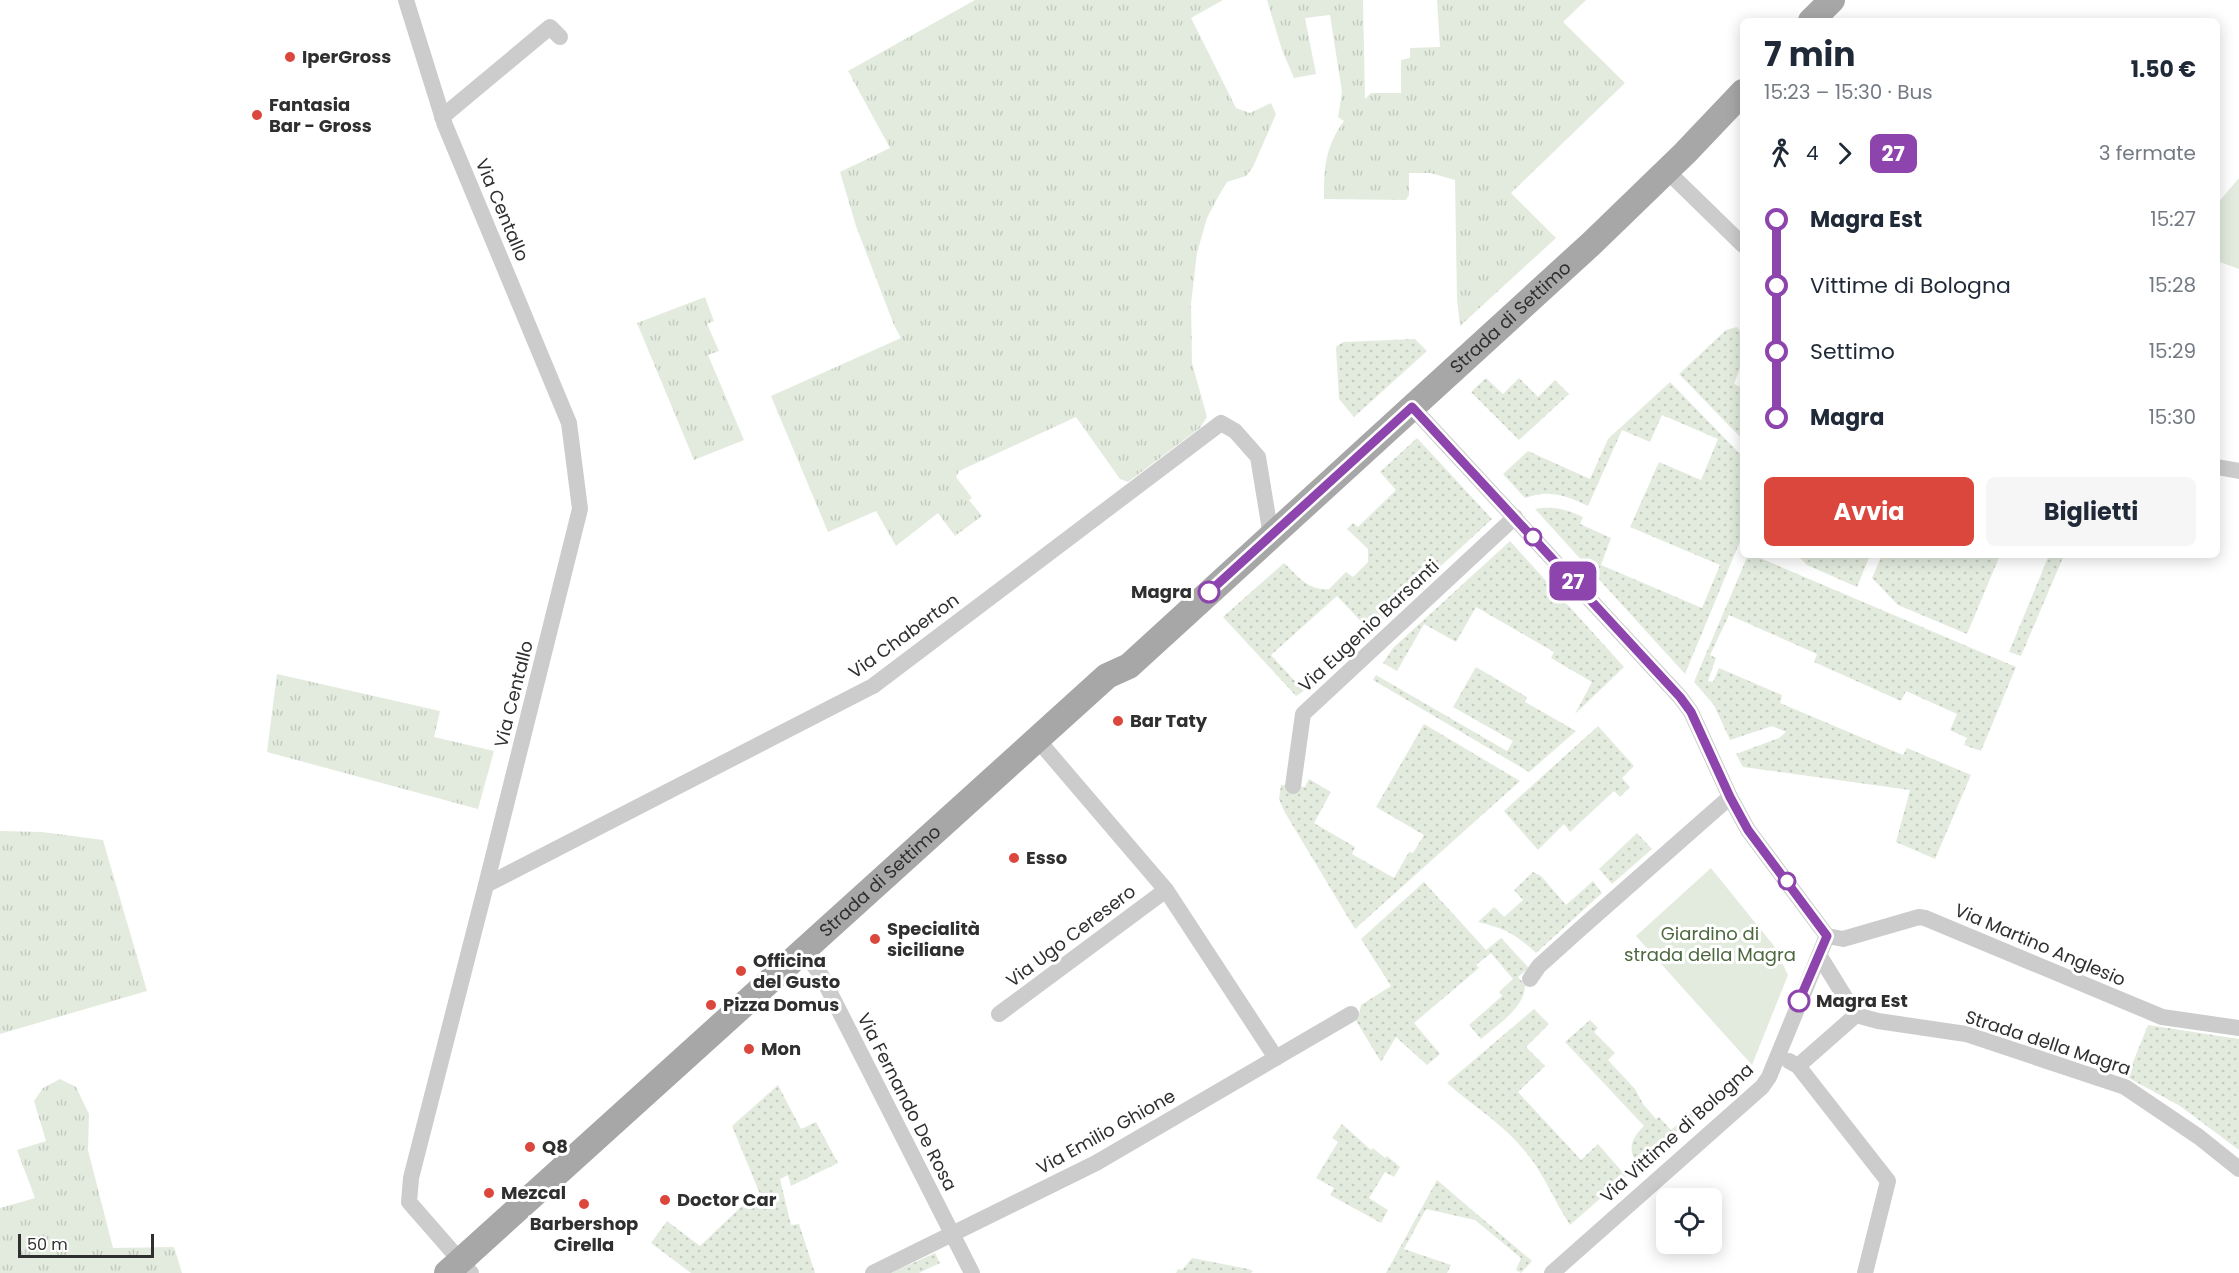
<!DOCTYPE html>
<html lang="it">
<meta charset="utf-8">
<style>
body{margin:0;font-family:Poppins,sans-serif;background:#f6f6f7;color:#1f2937;height:100vh;display:flex;flex-direction:column;font-size:22px;white-space:nowrap}
*{box-sizing:border-box;margin:0}
p{font-size:20px;color:#747a83}
.icon{flex:none;width:33px;height:33px;fill:none;stroke:currentColor;stroke-width:2;stroke-linecap:round;stroke-linejoin:round}
.map{position:relative;flex:1;overflow:hidden}
.side{position:absolute;left:1740px;top:18px;width:480px;height:540px;display:flex;flex-direction:column;background:#fff;border-radius:9px;box-shadow:0 3px 15px #0003}
.side>*{flex:none}
.badge{padding:0 12px;border-radius:9px;font-size:21px;line-height:39px}
.controls{position:absolute;left:1656px;top:1188px;display:grid;gap:12px}
.controls a{display:grid;place-items:center;width:66px;height:66px;border-radius:9px;background:#fff;box-shadow:0 3px 15px #0003;font-size:30px}
.scale{position:absolute;left:18px;bottom:15px;width:136px;box-sizing:border-box;padding-left:6px;border:3px solid #2f2f2f;border-top:0;font-size:16px;line-height:21px;white-space:nowrap;color:#2f2f2f;-webkit-text-stroke:4px #fff;paint-order:stroke}
.map>.badge{position:absolute;translate:-50% -50%;box-shadow:0 0 0 3px #fff}
.legs{display:flex;align-items:center;gap:9px;height:66px;padding:0 24px;font-size:20px}
.legs p{margin-inline-start:auto}
.headline{display:flex;align-items:center;justify-content:space-between;height:102px;padding:0 24px}
h1{font-size:33px;font-weight:700;line-height:45px}
.cta{display:flex;gap:12px;margin-top:auto;padding:12px 24px}
.cta a{flex:1;height:69px;border-radius:9px;background:#db473c;color:#fff;font-size:24px;font-weight:700;line-height:69px;text-align:center}
.cta a+a{background:#f6f6f7;color:#1f2937}
ul{padding:0 24px;list-style:none}
li{display:flex;align-items:center;gap:21px;height:66px;font-size:22px}
li i{display:grid;place-items:center;width:9px;height:100%;margin:0 8px;background:currentColor}
li i::after{content:'';width:15px;height:15px;margin:-8px;border:4px solid;border-radius:50%;background:#fff}
li p{margin-inline-start:auto}
li:first-child i{background:linear-gradient(#0000 50%,currentColor 0)}
li:last-child i{background:linear-gradient(currentColor 50%,#0000 0)}
.map>svg:first-child{display:block}
</style>
<div class="map">
<svg width="2239" height="1273" viewBox="0 0 2239 1273">
<defs>
<pattern id="grass-tufts" width="24" height="20" patternUnits="userSpaceOnUse" patternTransform="scale(1.5)"><rect width="24" height="20" fill="#e3ebde"/><path d="M3 7l-1-3M5 7V3M7 7l1-3M15 17l-1-3M17 17v-4M19 17l1-3" fill="none" stroke="#c3cabf"/></pattern>
<pattern id="garden-dots" width="8" height="8" patternUnits="userSpaceOnUse" patternTransform="scale(1.5)"><rect width="8" height="8" fill="#e3ebde"/><path d="M2 2h.1M6 6h.1" fill="none" stroke="#c3cabf" stroke-width="1.8" stroke-linecap="round"/></pattern>
</defs>
<rect width="100%" height="100%" fill="#fff"/>
<g fill="url(#grass-tufts)">
<path d="M 975,0 L 1223,0 L 1191,18 L 1236,108 L 1250,113 L 1271,103 L 1276,114 L 1253,167 L 1246,176 L 1227,182 L 1218,197 L 1207,218 L 1197,253 L 1191,304 L 1192,363 L 1207,417 L 1200,428 L 1128,482 L 1120,479 L 1076,417 L 959,471 L 956,477 L 972,498 L 969,500 L 982,516 L 955,536 L 938,513 L 896,546 L 876,511 L 828,532 L 771,396 L 901,338 L 894,325 L 856,226 L 840,172 L 890,148 L 848,71 Z"/>
<path d="M 1267,0 L 1363,0 L 1365,99 L 1371,93 L 1401,93 L 1401,60 L 1410,58 L 1410,48 L 1440,47 L 1437,0 L 1586,0 L 1563,22 L 1625,83 L 1511,193 L 1556,238 L 1460,326 L 1457,299 L 1455,180 L 1430,173 L 1409,173 L 1409,195 L 1406,200 L 1324,199 C 1324,167 1325,147 1344,121 L 1338,117 L 1342,92 L 1330,15 L 1305,18 L 1316,74 L 1294,78 L 1282,50 Z"/>
<path d="M 705,297 L 714,321 L 707,324 L 719,351 L 708,355 L 744,440 L 694,460 L 637,323 Z"/>
<path d="M 277,674 L 440,711 L 434,737 L 494,751 L 478,809 L 267,752 Z"/>
<path d="M 0,831 L 42,832 L 103,840 L 147,991 L 0,1034 Z"/>
<path d="M 60,1079 L 76,1087 L 89,1114 L 88,1150 L 113,1248 L 174,1247 L 182,1273 L 0,1273 L 0,1208 L 35,1198 L 17,1150 L 46,1141 L 34,1101 L 43,1088 Z"/>
</g>
<g fill="#e3ebde">
<path d="M 2239,178 L 2239,269 L 2217,261 L 2217,204 Z"/>
<path d="M 1711,868 L 1774,946 L 1788,975 L 1752,1065 L 1636,936 Z"/>
</g>
<g fill="url(#garden-dots)">
<path d="M 1737,327 C 1750,343 1741,366 1734,384 L 1743,388 L 1743,440 L 1679,374 L 1726,330 Z"/>
<path d="M 1415,339 L 1427,351 L 1354,417 L 1339,399 L 1336,347 L 1343,342 Z"/>
<path d="M 1486,378 L 1503,394 L 1519,378 L 1538,397 L 1555,380 L 1569,394 L 1519,440 L 1471,392 Z"/>
<path d="M 1670,382 L 1743,457 L 1743,534 L 1685,674 L 1535,509 C 1554,506 1566,509 1583,517 L 1580,524 L 1611,538 L 1601,565 L 1702,608 L 1720,565 L 1630,527 L 1659,462 L 1701,480 L 1718,439 L 1662,415 L 1650,442 L 1622,430 L 1588,506 C 1566,495 1548,489 1525,498 L 1503,474 L 1528,451 L 1590,479 L 1608,439 Z"/>
<path d="M 1417,438 L 1492,519 L 1370,631 L 1337,596 L 1271,655 L 1304,691 L 1296,696 L 1223,617 L 1284,563 C 1298,576 1308,591 1329,589 L 1346,572 L 1353,577 L 1368,562 L 1368,549 L 1347,529 L 1353,523 L 1358,527 L 1396,490 L 1380,472 Z"/>
<path d="M 1510,541 L 1624,667 L 1575,714 L 1592,682 L 1551,658 L 1554,652 L 1476,607 L 1456,642 L 1424,624 L 1397,671 L 1383,663 L 1393,648 Z"/>
<path d="M 1748,555 L 1753,555 L 2016,667 L 1981,751 L 1964,745 L 1967,738 L 1950,730 L 1957,714 L 1906,691 L 1901,701 L 1814,662 L 1817,654 L 1729,615 L 1710,655 L 1716,658 L 1708,681 L 1713,682 L 1719,668 L 1782,695 L 1780,703 L 1903,755 L 1907,748 L 1971,775 L 1935,859 L 1896,842 L 1910,790 L 1743,767 L 1736,754 L 1779,738 L 1786,732 L 1772,726 L 1730,740 L 1714,705 L 1694,682 Z"/>
<path d="M 1797,555 L 1870,555 L 1857,587 L 1807,565 Z"/>
<path d="M 1882,555 L 2000,555 L 1967,634 L 1898,605 L 1872,578 Z"/>
<path d="M 2049,555 L 2064,555 L 2021,656 L 2009,652 Z"/>
<path d="M 1476,667 L 1527,697 L 1525,702 L 1576,731 L 1529,772 L 1373,680 L 1376,675 L 1507,751 L 1513,741 L 1453,707 Z"/>
<path d="M 1424,724 L 1520,781 L 1355,929 L 1284,811 L 1279,799 L 1281,785 L 1305,787 L 1309,779 L 1331,792 L 1314,823 L 1355,847 L 1352,854 L 1394,878 L 1409,852 L 1413,853 L 1424,835 L 1376,807 Z"/>
<path d="M 1598,726 L 1634,766 L 1622,778 L 1630,787 L 1620,797 L 1614,791 L 1570,832 L 1564,824 L 1538,850 L 1504,811 Z"/>
<path d="M 1637,833 L 1652,849 L 1612,884 L 1599,869 Z"/>
<path d="M 1533,872 L 1541,876 L 1566,905 L 1593,881 L 1602,893 L 1536,953 C 1514,933 1506,929 1478,922 L 1494,907 L 1504,917 L 1523,900 L 1514,890 Z"/>
<path d="M 1424,882 L 1486,950 L 1501,938 L 1529,968 L 1518,977 L 1525,985 C 1525,1008 1497,1025 1481,1039 L 1469,1025 L 1502,996 L 1499,992 L 1513,979 L 1491,953 L 1476,965 L 1479,968 L 1414,1023 L 1440,1054 L 1427,1065 L 1396,1037 L 1381,1062 L 1355,1019 L 1359,1015 L 1361,1005 L 1391,986 L 1361,939 Z"/>
<path d="M 1534,1009 L 1549,1024 L 1526,1047 L 1545,1066 L 1518,1092 L 1581,1160 L 1598,1144 L 1626,1176 L 1570,1225 C 1554,1201 1544,1173 1524,1150 C 1502,1123 1473,1106 1447,1083 Z"/>
<path d="M 1590,1020 L 1598,1028 L 1594,1032 L 1615,1053 L 1608,1060 L 1635,1089 L 1643,1104 L 1656,1119 L 1659,1117 L 1671,1130 L 1691,1113 L 1694,1116 L 1639,1165 C 1626,1150 1632,1137 1644,1126 L 1565,1042 Z"/>
<path d="M 2148,1025 L 2239,1039 L 2239,1150 L 2180,1106 L 2127,1077 Z"/>
<path d="M 778,1085 L 801,1129 L 816,1122 L 838,1163 L 791,1186 L 788,1175 L 780,1179 L 791,1225 L 799,1224 L 815,1273 L 691,1273 L 651,1243 L 667,1221 L 700,1246 L 743,1205 L 762,1199 L 732,1126 Z"/>
<path d="M 1342,1124 L 1371,1150 L 1373,1148 L 1385,1158 L 1387,1156 L 1400,1167 L 1394,1177 L 1385,1172 L 1369,1198 L 1388,1210 L 1381,1223 L 1330,1195 L 1334,1188 L 1316,1178 L 1338,1142 L 1332,1138 Z"/>
<path d="M 1437,1180 L 1532,1261 L 1521,1273 L 1516,1270 L 1521,1258 L 1475,1220 L 1426,1209 L 1404,1249 L 1451,1265 L 1447,1273 L 1386,1273 Z"/>
<path d="M 935,1253 L 940,1263 L 919,1273 L 891,1273 Z"/>
<path d="M 1192,1258 L 1248,1269 L 1253,1271 L 1251,1273 L 1176,1273 L 1178,1269 L 1182,1270 Z"/>
</g>
<g fill="none" stroke-linecap="round" stroke-linejoin="round">
<g stroke="#ccc" stroke-width="16">
<path d="M 406,0 L 445,125 L 569,423 L 580,509 L 486,885 L 411,1178 L 409,1202 L 471,1273"/>
<path d="M 442,117 L 550,27 L 560,37"/>
<path d="M 1667,171 L 1743,245"/>
<path d="M 1412,407 L 1680,697 L 1691,712 L 1730,797 L 1748,830 L 1827,936"/>
<path d="M 2217,467 L 2239,471"/>
<path d="M 1037,739 L 1166,890 L 1276,1058"/>
<path d="M 1293,786 L 1303,714 L 1515,517"/>
<path d="M 486,885 L 873,686 L 1221,423 L 1235,431 L 1258,457 L 1271,536"/>
<path d="M 1827,936 L 1843,939 L 1919,917 L 1925,918 L 2162,1017 L 2239,1028"/>
<path d="M 803,951 L 821,975 L 972,1273"/>
<path d="M 1819,955 L 1856,1015"/>
<path d="M 1530,979 L 1539,966 L 1579,930 L 1730,797"/>
<path d="M 999,1014 L 1166,890"/>
<path d="M 1789,1061 L 1798,1066 L 1888,1181 L 1865,1273"/>
<path d="M 1798,1066 L 1856,1015 L 1878,1021 L 1966,1034 L 2125,1087 L 2199,1137 L 2239,1169"/>
<path d="M 873,1273 L 1096,1163 L 1351,1014"/>
<path d="M 1552,1273 L 1762,1087 L 1769,1077 L 1827,936"/>
</g>
<g stroke="#a7a7a7" stroke-width="26">
<path d="M 1811,21 L 1832,0"/>
<path id="s1" d="M 447,1273 L 1107,676 L 1129,666 L 1592,243 L 1685,153 L 1743,92"/>
</g>
</g>
<g fill="none" stroke-linecap="round" stroke-linejoin="round">
<defs>
<path id="line-1" d="M 1209,592 L 1412,407 L 1680,697 L 1691,712 L 1730,797 L 1748,830 L 1827,936 L 1799,1001"/>
</defs>
<use href="#line-1" stroke="#fff" stroke-width="14"/>
<use href="#line-1" stroke="#8e44ad" stroke-width="9"/>
</g>
<g fill="#db473c" stroke="#fff" stroke-width="2">
<circle cx="290" cy="57" r="6"/>
<circle cx="257" cy="115" r="6"/>
<circle cx="1118" cy="721" r="6"/>
<circle cx="1014" cy="858" r="6"/>
<circle cx="875" cy="939" r="6"/>
<circle cx="741" cy="971" r="6"/>
<circle cx="711" cy="1005" r="6"/>
<circle cx="749" cy="1049" r="6"/>
<circle cx="530" cy="1147" r="6"/>
<circle cx="489" cy="1193" r="6"/>
<circle cx="665" cy="1200" r="6"/>
<circle cx="584" cy="1204" r="6"/>
</g>
<g fill="#fff" stroke="#8e44ad" stroke-width="3">
<circle cx="1533" cy="537" r="8"/>
<circle cx="1209" cy="592" r="10"/>
<circle cx="1787" cy="881" r="8"/>
<circle cx="1799" cy="1001" r="10"/>
</g>
<g text-anchor="middle" stroke-width="6" stroke-linejoin="round" paint-order="stroke">
<g font-size="18" font-weight="bold" fill="#2f2f2f" stroke="#fff" text-anchor="start">
<text x="302" y="63">IperGross</text>
<text x="269" y="111">Fantasia<tspan x="269" dy="21">Bar - Gross</tspan></text>
<text x="1130" y="727">Bar Taty</text>
<text x="1026" y="864">Esso</text>
<text x="887" y="935">Specialità<tspan x="887" dy="21">siciliane</tspan></text>
<text x="753" y="967">Officina<tspan x="753" dy="21">del Gusto</tspan></text>
<text x="723" y="1011">Pizza Domus</text>
<text x="761" y="1055">Mon</text>
<text x="542" y="1153">Q8</text>
<text x="501" y="1199">Mezcal</text>
<text x="677" y="1206">Doctor Car</text>
<text x="584" y="1230" text-anchor="middle">Barbershop<tspan x="584" dy="21">Cirella</tspan></text>
</g>
<g font-size="18" fill="#2f2f2f" stroke="#fff">
<text transform="translate(502 210) rotate(67)" y="6">Via Centallo</text>
<text dy="6" stroke="none"><textPath href="#s1" startOffset="1431">Strada di Settimo</textPath></text>
<text transform="translate(1369 626) rotate(-43)" y="6">Via Eugenio Barsanti</text>
<text transform="translate(904 636) rotate(-36)" y="6">Via Chaberton</text>
<text transform="translate(514 694) rotate(-76)" y="6">Via Centallo</text>
<text dy="6" stroke="none"><textPath href="#s1" startOffset="584">Strada di Settimo</textPath></text>
<text transform="translate(1071 936) rotate(-37)" y="6">Via Ugo Ceresero</text>
<text transform="translate(2040 945) rotate(23)" y="6">Via Martino Anglesio</text>
<text transform="translate(2048 1043) rotate(18)" y="6">Strada della Magra</text>
<text transform="translate(907 1102) rotate(63)" y="6">Via Fernando De Rosa</text>
<text transform="translate(1106 1132) rotate(-29)" y="6">Via Emilio Ghione</text>
<text transform="translate(1677 1133) rotate(-42)" y="6">Via Vittime di Bologna</text>
</g>
<g font-size="18" font-weight="bold" fill="#2f2f2f" stroke="#fff" text-anchor="end">
<text x="1192" y="598">Magra</text>
<text x="1816" y="1007" text-anchor="start">Magra Est</text>
</g>
<g font-size="18" fill="#4c683f" stroke="#fff">
<text x="1710" y="940">Giardino di<tspan x="1710" dy="21">strada della Magra</tspan></text>
</g>
</g>
</svg>
<div class="controls">
<a><svg class="icon" aria-label="locate" viewBox="0 0 24 24"><circle cx="12" cy="12" r="6"/><path d="M12 2v4M12 18v4M2 12h4M18 12h4"/></svg></a>
</div>
<div class="scale">50 m</div>
<b class="badge" style="left:1573px;top:581px;background:#8e44ad;color:#fff">27</b>
<section class="side">
<div class="headline"><div><h1>7 min</h1><p>15:23 – 15:30 · Bus</p></div><b>1.50 €</b></div>
<div class="legs"><svg class="icon" aria-label="walk" viewBox="0 0 24 24"><circle cx="13" cy="4" r="2"/><path d="M13 8l-2 6 4 7M11 14l-3 7M7 12l3-4h3l4 4"/></svg>4<svg class="icon" aria-label="forward" viewBox="0 0 24 24"><path d="M9 5l7 7-7 7"/></svg><b class="badge" style="background:#8e44ad;color:#fff">27</b><p>3 fermate</p></div>
<ul>
<li><i style="color:#8e44ad"></i><b>Magra Est</b><p>15:27</p></li>
<li><i style="color:#8e44ad"></i><span>Vittime di Bologna</span><p>15:28</p></li>
<li><i style="color:#8e44ad"></i><span>Settimo</span><p>15:29</p></li>
<li><i style="color:#8e44ad"></i><b>Magra</b><p>15:30</p></li>
</ul>
<div class="cta"><a>Avvia</a><a>Biglietti</a></div>
</section>
</div>
